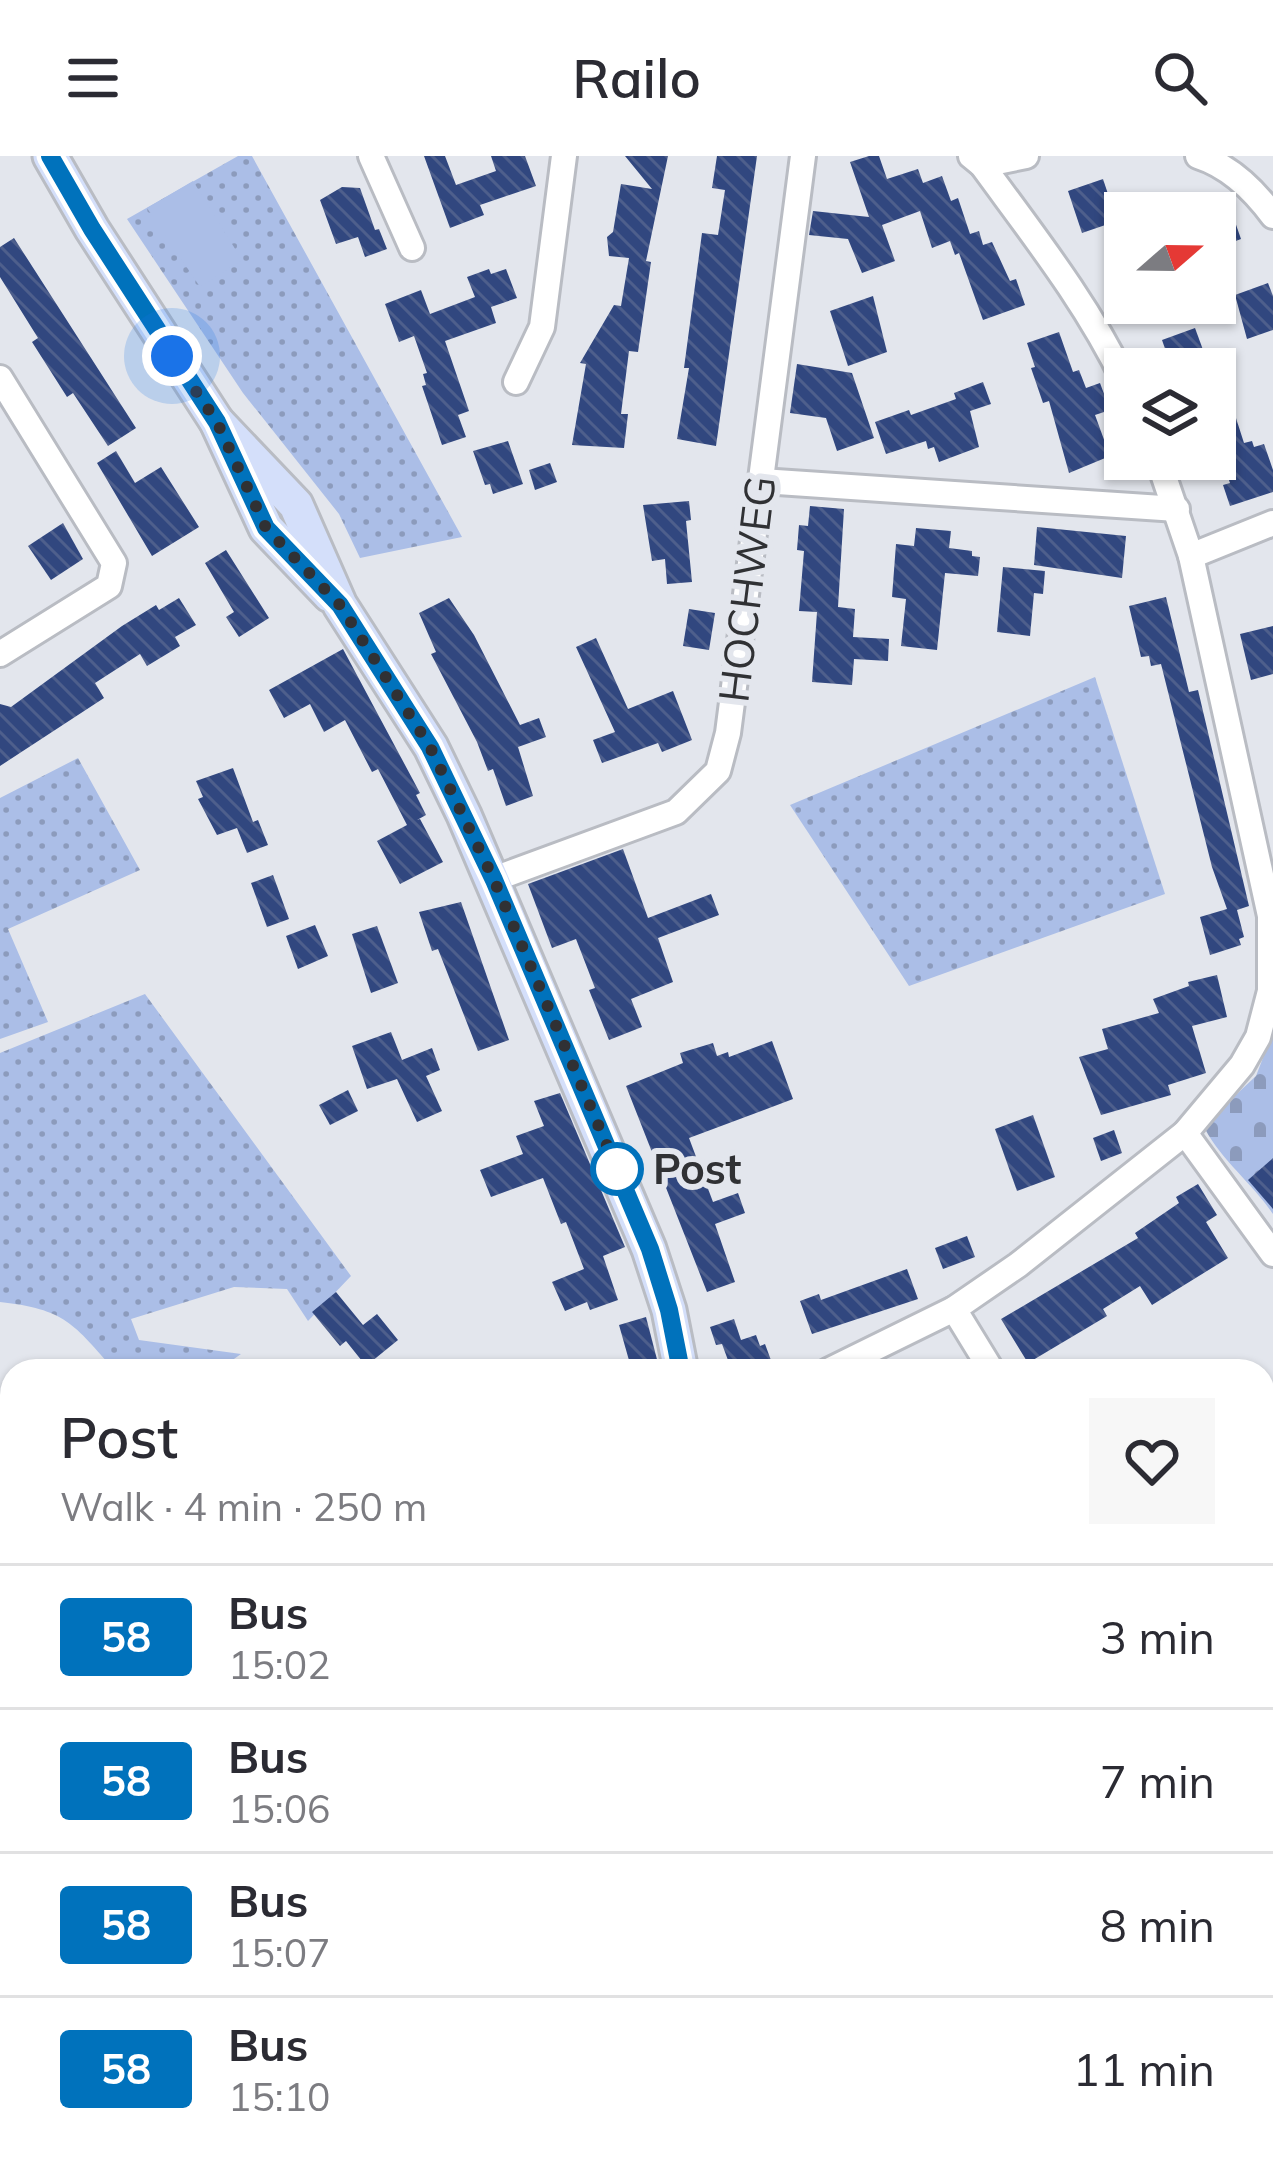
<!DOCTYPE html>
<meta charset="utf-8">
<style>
body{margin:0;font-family:Mulish,sans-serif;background:#f7f7f7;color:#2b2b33;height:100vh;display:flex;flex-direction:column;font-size:45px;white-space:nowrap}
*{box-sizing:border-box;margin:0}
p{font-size:39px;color:#7c7c81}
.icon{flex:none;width:66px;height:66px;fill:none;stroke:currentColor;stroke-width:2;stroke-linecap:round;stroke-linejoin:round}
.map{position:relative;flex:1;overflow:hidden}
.panel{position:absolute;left:0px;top:1203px;width:1275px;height:807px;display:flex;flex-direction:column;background:#fff;border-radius:36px 36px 0 0;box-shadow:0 3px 9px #0004}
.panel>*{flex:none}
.badge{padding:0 24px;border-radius:9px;font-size:42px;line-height:78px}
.needle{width:78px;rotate:70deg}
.buttons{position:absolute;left:1104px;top:36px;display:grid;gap:24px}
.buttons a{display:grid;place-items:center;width:132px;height:132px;border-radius:0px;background:#fff;box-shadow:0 3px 9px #0004;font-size:60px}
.you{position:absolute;width:60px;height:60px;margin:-30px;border:9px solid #fff;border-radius:50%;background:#1a73e8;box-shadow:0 0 0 18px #1a73e833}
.map>.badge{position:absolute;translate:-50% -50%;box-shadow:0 0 0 6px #fff}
.round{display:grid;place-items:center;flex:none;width:126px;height:126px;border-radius:0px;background:#f7f7f7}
.summary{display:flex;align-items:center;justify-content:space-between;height:204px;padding:0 60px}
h1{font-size:57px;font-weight:600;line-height:90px}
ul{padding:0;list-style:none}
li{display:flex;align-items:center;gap:36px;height:144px;padding:0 60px;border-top:3px solid #e1e1e2}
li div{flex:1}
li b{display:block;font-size:45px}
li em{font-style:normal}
li .badge{min-width:132px;font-weight:700;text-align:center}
header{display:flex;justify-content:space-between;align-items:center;height:156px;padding:0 60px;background:#fff;font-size:54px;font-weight:600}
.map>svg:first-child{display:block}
</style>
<header><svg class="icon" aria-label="menu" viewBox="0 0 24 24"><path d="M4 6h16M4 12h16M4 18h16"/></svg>Railo<svg class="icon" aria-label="search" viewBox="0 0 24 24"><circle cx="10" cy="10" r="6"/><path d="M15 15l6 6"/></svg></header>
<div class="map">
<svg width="1273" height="2009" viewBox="0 0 1273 2009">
<defs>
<pattern id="green-dots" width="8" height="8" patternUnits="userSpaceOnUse" patternTransform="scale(3)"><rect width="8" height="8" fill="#abbee7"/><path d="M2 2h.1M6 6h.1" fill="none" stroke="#8c9bbc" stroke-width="1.8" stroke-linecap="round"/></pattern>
<pattern id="forest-crowns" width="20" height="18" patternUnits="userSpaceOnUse" patternTransform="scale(3)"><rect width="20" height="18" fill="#91aded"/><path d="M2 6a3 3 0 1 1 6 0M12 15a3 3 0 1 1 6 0" fill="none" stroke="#778dc1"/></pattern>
<pattern id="cemetery-stones" width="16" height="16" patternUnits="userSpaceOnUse" patternTransform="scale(3)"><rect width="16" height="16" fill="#abbee7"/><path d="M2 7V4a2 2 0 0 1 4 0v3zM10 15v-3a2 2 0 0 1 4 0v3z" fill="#8c9bbc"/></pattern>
<pattern id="building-back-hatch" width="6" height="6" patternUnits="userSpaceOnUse" patternTransform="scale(3)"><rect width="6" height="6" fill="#31477f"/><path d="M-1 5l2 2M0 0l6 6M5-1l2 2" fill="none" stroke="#4e5f8c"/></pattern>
</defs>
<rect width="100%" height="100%" fill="#e3e6ed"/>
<g fill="url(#green-dots)">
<path d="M 238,0 L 252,0 L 462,381 L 360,402 L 339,358 L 243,237 L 127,63 Z"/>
<path d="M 1095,521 L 1165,738 L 909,830 L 790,649 Z"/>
<path d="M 78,602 L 140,714 L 8,773 L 48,866 L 0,883 L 0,642 Z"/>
<path d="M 145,838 L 351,1120 L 308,1165 L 287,1133 L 234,1131 L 131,1163 L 139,1184 L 241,1198 L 217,1215 L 115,1215 C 74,1168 65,1153 0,1146 L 0,897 Z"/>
<path d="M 0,1377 L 12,1386 L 12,1568 L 0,1554 Z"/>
<path d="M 0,1668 L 12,1684 L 12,1905 L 0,1911 Z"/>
<path d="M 1273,1909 L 1273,2009 L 1175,2009 L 1185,1998 L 1263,1998 L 1263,1919 Z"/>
</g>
<path fill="url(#forest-crowns)" d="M 0,1554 L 12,1568 L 12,1684 L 0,1668 Z"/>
<path fill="url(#cemetery-stones)" d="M 1273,876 L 1273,1058 C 1252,1027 1223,1006 1205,973 L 1210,963 L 1256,920 Z"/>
<path fill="#abbee7" d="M 193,25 L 242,104 L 200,131 L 147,52 Z"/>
<g fill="url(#building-back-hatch)">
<path d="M 424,0 L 445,0 L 456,29 L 496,15 L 491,0 L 525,0 L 536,30 L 480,49 L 484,59 L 450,72 Z"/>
<path d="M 625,0 L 668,0 L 646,105 L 651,106 L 638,196 L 629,195 L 621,258 L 628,258 L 624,292 L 572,289 L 586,208 L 580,207 L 614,149 L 621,150 L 629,102 L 609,100 L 607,81 L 613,76 L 621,28 L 652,33 Z"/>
<path d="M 717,0 L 757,0 L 716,290 L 677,283 L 689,212 L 684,212 L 702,77 L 718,79 L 725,34 L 712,32 Z"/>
<path d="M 869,0 L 879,0 L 887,23 L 918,13 L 923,27 L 942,20 L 951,45 L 958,42 L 970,78 L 979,75 L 983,89 L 992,86 L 1010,125 L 1016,123 L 1025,149 L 983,164 L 959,97 L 955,99 L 950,85 L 932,92 L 920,55 L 882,69 L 895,105 L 862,117 L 848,83 L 809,79 L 813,55 L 869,61 L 850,6 Z"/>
<path d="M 1103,23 L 1117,65 L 1082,77 L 1068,35 Z"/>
<path d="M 342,31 L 360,32 L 375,74 L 379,73 L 387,93 L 365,101 L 358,81 L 336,88 L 320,44 Z"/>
<path d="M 1234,63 L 1241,83 L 1215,93 L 1215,70 Z"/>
<path d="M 14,82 L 136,272 L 108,290 L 73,237 L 67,241 L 32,186 L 38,182 L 0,121 L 0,91 Z"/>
<path d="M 489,113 L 491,118 L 506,113 L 517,142 L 491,151 L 496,167 L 445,185 L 469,255 L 458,259 L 466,281 L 442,289 L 422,230 L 426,229 L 423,218 L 427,217 L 414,180 L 399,186 L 385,148 L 421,134 L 430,158 L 475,141 L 467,121 Z"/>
<path d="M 1268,127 L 1273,140 L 1273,174 L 1247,183 L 1235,139 Z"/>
<path d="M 873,140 L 887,196 L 848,210 L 830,155 Z"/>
<path d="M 1195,172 L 1210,213 L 1172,213 L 1162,184 Z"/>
<path d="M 1059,176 L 1073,216 L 1079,214 L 1086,232 L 1100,227 L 1110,254 L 1095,259 L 1110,300 L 1069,317 L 1049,245 L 1043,247 L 1031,212 L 1035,211 L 1027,187 Z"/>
<path d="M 797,208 L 852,217 L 874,282 L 837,295 L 826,262 L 790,257 Z"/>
<path d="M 983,226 L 991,248 L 970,255 L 979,291 L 939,306 L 934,291 L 928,293 L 926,285 L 886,298 L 875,266 L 909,254 L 911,259 L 956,243 L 954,237 Z"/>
<path d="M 1235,259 L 1244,287 L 1252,285 L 1254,291 L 1264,288 L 1273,314 L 1273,336 L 1230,350 L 1223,329 L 1230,327 L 1215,285 L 1215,266 Z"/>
<path d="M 508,285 L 523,328 L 493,338 L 490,328 L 485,329 L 473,295 Z"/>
<path d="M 116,295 L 135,327 L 161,311 L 199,371 L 152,400 L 97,307 Z"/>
<path d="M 550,307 L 557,326 L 535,334 L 529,314 Z"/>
<path d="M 689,345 L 691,364 L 686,365 L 692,426 L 667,428 L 665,403 L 652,405 L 643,349 Z"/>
<path d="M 810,350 L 844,353 L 838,451 L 855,453 L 853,481 L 889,483 L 888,505 L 854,503 L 852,529 L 812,526 L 817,456 L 799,455 L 804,395 L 797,394 L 799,369 L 808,370 Z"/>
<path d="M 63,367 L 83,403 L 51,424 L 28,390 Z"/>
<path d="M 1037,371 L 1126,380 L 1122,422 L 1034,409 Z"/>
<path d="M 916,372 L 951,375 L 949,392 L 972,395 L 972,400 L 980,401 L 978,420 L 945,417 L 937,494 L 901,490 L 906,443 L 892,441 L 896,388 L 914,390 Z"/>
<path d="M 226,394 L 269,462 L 239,481 L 226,461 L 234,456 L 205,407 Z"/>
<path d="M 1003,411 L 1045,415 L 1043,438 L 1034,437 L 1030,480 L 997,476 Z"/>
<path d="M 1166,441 L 1189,536 L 1198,534 L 1249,750 L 1237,754 L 1244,781 L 1239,783 L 1241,789 L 1210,799 L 1200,761 L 1227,753 L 1212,711 L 1161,508 L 1151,510 L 1149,500 L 1141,501 L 1129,450 Z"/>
<path d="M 179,442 L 196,469 L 175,481 L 180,490 L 147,510 L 140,498 L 95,527 L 104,542 L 0,610 L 0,548 L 11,551 L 122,470 L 156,449 L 159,454 Z"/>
<path d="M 449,442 L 474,479 L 520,569 L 539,562 L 546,581 L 518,591 L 533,640 L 506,650 L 493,613 L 488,615 L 477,586 L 431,498 L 436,496 L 419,457 Z"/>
<path d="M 689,453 L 715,457 L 709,494 L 683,490 Z"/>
<path d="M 1273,470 L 1273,518 L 1251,524 L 1240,478 Z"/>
<path d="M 596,482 L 628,553 L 673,535 L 692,584 L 662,596 L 658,587 L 602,607 L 593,584 L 615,576 L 576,491 Z"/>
<path d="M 343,493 L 420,637 L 416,639 L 426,659 L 417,664 L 420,663 L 443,706 L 400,728 L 377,685 L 407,669 L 378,613 L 372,616 L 345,564 L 324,576 L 310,548 L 284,562 L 269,534 Z"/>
<path d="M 233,612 L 253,666 L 258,664 L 268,689 L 247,697 L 237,672 L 217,679 L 198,643 L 203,641 L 196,625 Z"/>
<path d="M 623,693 L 648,762 L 711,738 L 719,759 L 658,782 L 673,826 L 631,843 L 642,871 L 609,884 L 589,834 L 595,832 L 576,783 L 552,792 L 528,728 Z"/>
<path d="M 273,719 L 289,763 L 267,771 L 251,727 Z"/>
<path d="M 461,746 L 509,884 L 478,895 L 438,793 L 432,795 L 419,756 Z"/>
<path d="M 315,769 L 328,800 L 298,813 L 286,780 Z"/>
<path d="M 377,770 L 398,827 L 371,837 L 352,778 Z"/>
<path d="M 1217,819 L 1227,861 L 1192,870 L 1206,917 L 1168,929 L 1171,939 L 1101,959 L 1079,901 L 1108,893 L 1102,873 L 1159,857 L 1153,843 L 1189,830 L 1188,826 Z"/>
<path d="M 391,876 L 402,904 L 432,892 L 440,914 L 426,920 L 442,955 L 417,966 L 397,923 L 367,933 L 352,890 Z"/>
<path d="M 772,885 L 793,943 L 689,982 L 713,1046 L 738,1037 L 745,1057 L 715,1068 L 735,1126 L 707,1136 L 626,930 L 683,907 L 680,897 L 713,887 L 717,900 L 728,896 L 729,901 Z"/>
<path d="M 348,934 L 358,955 L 330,969 L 319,949 Z"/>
<path d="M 560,937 L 625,1091 L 603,1100 L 618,1144 L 590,1154 L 587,1146 L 565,1155 L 552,1126 L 584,1113 L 566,1066 L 561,1068 L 543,1022 L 491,1041 L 480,1014 L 523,998 L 516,980 L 544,970 L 534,945 Z"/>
<path d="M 1033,959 L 1055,1021 L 1017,1035 L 995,973 Z"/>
<path d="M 1114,974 L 1122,997 L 1101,1005 L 1093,982 Z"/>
<path d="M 1273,1002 L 1273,1053 L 1248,1024 Z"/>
<path d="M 1198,1028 L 1217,1059 L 1206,1066 L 1228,1102 L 1152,1149 L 1140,1130 L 1103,1153 L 1107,1160 L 1028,1207 L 1001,1163 L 1138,1082 L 1135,1077 L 1179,1047 L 1176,1041 Z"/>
<path d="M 967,1080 L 975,1101 L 943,1113 L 935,1092 Z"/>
<path d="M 907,1113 L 918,1143 L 812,1178 L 800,1145 L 819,1138 L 821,1144 Z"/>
<path d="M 336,1136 L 363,1169 L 377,1158 L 398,1184 L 366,1210 L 346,1185 L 340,1190 L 312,1156 Z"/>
<path d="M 646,1161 L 660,1215 L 632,1215 L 619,1169 Z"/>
<path d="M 734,1163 L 741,1184 L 756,1179 L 760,1190 L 765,1188 L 772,1207 L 766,1209 L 769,1215 L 732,1215 L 722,1188 L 716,1189 L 710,1171 Z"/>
</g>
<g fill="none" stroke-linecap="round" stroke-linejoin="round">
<defs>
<g id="street">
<path d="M 371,0 L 412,92"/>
<path d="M 971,0 L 982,9 C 1033,79 1087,147 1125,226"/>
<path d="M 1198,0 C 1229,10 1254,34 1273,60"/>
<path d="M 982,9 L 1026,0"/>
<path d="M 0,222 L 114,407 L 109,430 L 0,498"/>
<path d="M 516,226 L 542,171 L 564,0"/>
<path d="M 761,325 L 1177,353"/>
<path d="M 1191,400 L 1273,367"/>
<path d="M 494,723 L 676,656 L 718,615 L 728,577 L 803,0"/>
<path d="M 1185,977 L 1273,1098"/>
<path d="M 954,1153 L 992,1215"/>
<path d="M 828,1215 L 954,1153 L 1018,1109 L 1185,977 L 1242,909 L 1258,881 L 1270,835 L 1270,760 L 1191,400 L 1158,303"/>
<path d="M 1263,1679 L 1273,1697"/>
<path d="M 1263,1755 L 1273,1748"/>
<path d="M 414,2009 L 414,1998"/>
</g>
<g id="secondary">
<path d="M 50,0 L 92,73 L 217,266 L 266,372 L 330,439"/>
<path d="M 217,266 L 296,349 L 340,449 L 431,591 L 464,659 L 649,1093 L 669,1154 L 681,1215"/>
<path d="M 494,1998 L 496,2009"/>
</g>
</defs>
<use href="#street" stroke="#b9bcc3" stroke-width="30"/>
<use href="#secondary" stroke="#b9bcc3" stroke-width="39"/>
<use href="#street" stroke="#fff" stroke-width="24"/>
<use href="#secondary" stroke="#d4dffa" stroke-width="33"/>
</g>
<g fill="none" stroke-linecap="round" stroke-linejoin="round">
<defs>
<path id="line" d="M 50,0 L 92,73 L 217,266 L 266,372 L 340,449 L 430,591 L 494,724 L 650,1093 L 669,1154 L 681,1215"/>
</defs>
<use href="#line" stroke="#fff" stroke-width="27"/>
<use href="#line" stroke="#0072bc" stroke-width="18"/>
<path stroke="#303134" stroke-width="12" stroke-dasharray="0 21.6" d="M 172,200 L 217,266 L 266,372 L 340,449 L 430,591 L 494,724 L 620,1020 L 617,1013"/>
</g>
<circle fill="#fff" stroke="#0072bc" stroke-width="6" cx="617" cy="1013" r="24"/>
<g text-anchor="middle" stroke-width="12" stroke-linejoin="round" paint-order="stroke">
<g font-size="42" fill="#303134" stroke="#e3e6ed">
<text transform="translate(747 433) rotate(-83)" y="15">HOCHWEG</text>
</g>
<g font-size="42" font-weight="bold" fill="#303134" stroke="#e3e6ed" text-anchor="start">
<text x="653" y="1028">Post</text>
</g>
</g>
</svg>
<div class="buttons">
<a><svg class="needle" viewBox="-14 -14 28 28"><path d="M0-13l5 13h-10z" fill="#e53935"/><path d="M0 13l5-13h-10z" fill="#7c7c81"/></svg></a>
<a><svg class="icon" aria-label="layers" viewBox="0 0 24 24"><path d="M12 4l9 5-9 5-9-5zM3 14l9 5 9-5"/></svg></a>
</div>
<div class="you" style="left:172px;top:200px"></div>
<section class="panel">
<div class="summary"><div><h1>Post</h1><p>Walk · 4 min · 250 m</p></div><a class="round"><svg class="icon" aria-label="heart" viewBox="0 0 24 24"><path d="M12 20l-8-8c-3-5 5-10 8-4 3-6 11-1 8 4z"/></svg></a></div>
<ul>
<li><span class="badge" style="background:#0072bc;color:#fff">58</span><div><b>Bus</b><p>15:02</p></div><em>3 min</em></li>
<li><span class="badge" style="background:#0072bc;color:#fff">58</span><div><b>Bus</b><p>15:06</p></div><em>7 min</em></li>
<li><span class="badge" style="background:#0072bc;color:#fff">58</span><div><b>Bus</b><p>15:07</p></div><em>8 min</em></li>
<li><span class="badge" style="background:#0072bc;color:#fff">58</span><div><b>Bus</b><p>15:10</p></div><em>11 min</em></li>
</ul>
</section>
</div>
